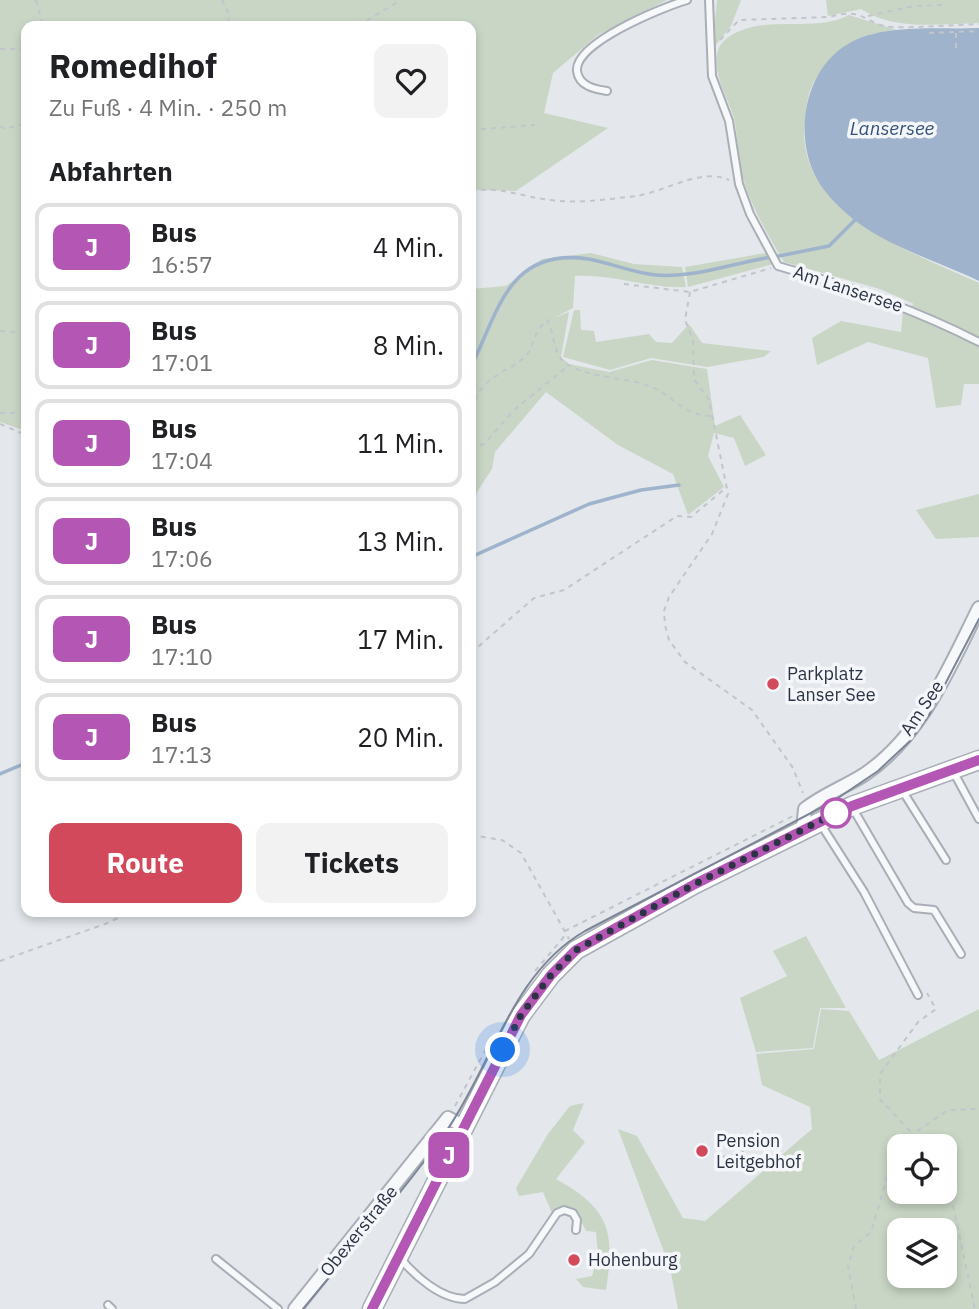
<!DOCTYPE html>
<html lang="de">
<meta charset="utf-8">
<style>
body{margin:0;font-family:"IBM Plex Sans",sans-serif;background:#f2f2f2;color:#202124;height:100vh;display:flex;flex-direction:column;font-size:26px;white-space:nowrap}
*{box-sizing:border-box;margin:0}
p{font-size:23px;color:#757577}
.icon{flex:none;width:38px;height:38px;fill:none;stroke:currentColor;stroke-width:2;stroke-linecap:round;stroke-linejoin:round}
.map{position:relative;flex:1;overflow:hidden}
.panel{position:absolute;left:21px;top:21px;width:455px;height:896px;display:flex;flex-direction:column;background:#fff;border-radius:14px;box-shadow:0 4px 10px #0003}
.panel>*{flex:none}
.badge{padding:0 14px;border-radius:10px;font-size:24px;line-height:46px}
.fabs{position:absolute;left:887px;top:1134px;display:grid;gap:14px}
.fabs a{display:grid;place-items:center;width:70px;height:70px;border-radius:14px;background:#fff;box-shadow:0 4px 10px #0003;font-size:35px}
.you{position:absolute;width:35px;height:35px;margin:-18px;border:5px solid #fff;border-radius:50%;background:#1a73e8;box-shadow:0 0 0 10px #1a73e833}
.map>.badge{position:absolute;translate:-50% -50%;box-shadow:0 0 0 4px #fff}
h2{padding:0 28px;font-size:26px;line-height:63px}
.round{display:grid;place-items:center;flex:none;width:74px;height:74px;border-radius:14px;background:#f2f2f2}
.summary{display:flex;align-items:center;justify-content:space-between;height:119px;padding:0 28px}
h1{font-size:33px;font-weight:700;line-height:52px}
.action{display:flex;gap:14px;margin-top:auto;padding:14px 28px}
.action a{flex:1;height:80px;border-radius:14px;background:#d1495b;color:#fff;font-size:28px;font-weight:700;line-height:80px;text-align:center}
.action a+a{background:#f2f2f2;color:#202124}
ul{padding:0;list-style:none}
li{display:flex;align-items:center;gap:21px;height:88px;margin:0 14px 10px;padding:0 14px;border:4px solid #e0e0e0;border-radius:14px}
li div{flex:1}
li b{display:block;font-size:26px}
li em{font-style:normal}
li .badge{min-width:77px;font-weight:700;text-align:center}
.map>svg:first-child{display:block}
</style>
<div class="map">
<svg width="979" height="1309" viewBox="0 0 979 1309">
<rect width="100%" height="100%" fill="#e4e7ec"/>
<g fill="#c9d6c5" fill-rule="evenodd">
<path d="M 0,0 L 667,0 L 598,35 L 553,73 L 544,113 L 608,128 L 516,191 L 476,190 L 471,193 L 471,26 L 26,26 L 26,431 L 0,422 Z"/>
<path d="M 717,0 L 741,0 L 731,26 L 712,50 Z"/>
<path d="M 826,0 L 979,0 L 979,23 C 939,24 895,31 861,9 L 828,16 Z"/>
<path d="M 849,15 L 897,30 C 859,33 835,49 815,80 C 807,93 807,106 805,121 C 793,212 914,253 979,283 L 979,384 L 964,384 L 961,405 L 936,408 L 928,358 L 868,342 L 817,365 L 812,338 L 841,321 L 901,332 L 903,311 L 914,304 L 880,289 L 784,262 C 766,232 750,205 741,171 C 737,154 738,135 734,118 C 726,91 698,51 735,33 C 771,15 814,33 849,15 Z"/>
<path d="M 591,253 L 634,264 L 682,267 L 686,287 C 649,289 614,274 575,276 L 573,308 L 554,318 L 569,312 L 561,357 L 569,364 L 609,372 L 652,360 L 707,369 L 715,426 L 740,415 L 766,455 L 745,466 L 734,438 L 714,433 L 708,456 L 724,487 L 688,515 L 673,474 L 618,445 L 546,392 L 495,452 L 492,469 L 471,501 L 471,349 L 474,318 L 471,289 L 506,286 L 542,259 Z"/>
<path d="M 766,253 L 773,264 L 688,287 L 685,267 Z"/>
<path d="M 574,310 L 580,310 L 581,330 L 594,331 L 596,342 L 649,334 L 656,342 L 672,343 L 689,324 L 702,343 L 771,351 L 764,357 L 707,367 L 651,358 L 610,370 L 563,357 Z"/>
<path d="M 979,494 L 979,537 L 936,539 L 916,510 Z"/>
<path d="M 806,936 L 846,1008 L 820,1008 L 813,1048 L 756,1052 L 740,998 L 787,976 L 773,951 Z"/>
<path d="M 821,1009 L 849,1011 L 879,1060 L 979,1009 L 979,1309 L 678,1309 L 670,1268 L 618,1129 L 637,1136 L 683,1218 L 705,1221 L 812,1129 L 810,1107 L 762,1085 L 756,1054 L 814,1049 ZM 900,1146 L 945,1146 L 945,1192 L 900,1192 ZM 900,1230 L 945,1230 L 945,1276 L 900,1276 Z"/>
<path d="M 584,1103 L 573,1130 L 585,1142 L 556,1179 C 610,1209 615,1231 606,1290 L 583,1287 L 576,1279 L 592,1276 L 598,1256 L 596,1232 L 586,1231 L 576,1210 L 562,1207 L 552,1213 L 543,1192 L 519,1196 L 516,1188 L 548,1134 L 570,1106 Z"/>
</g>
<path fill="#9fb4cc" d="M 979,28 L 979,281 C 938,261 879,244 846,213 C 837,205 824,192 818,181 C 793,139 803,70 848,44 C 884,23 938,30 979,28 Z"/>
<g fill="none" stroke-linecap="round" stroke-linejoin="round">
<g stroke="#9fb4cc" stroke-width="3.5">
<path d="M 774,257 L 829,246 L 855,220"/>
<path d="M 471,367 C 498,313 508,247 588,259 C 611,263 633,273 656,275 C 696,278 733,263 772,257"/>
<path d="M 471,557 L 589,504 L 641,490 L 679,485"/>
<path d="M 0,774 L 26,763"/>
</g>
<defs>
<g id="lane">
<path d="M 709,0 L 712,76 L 729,121 L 739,184 L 750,214 L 778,266 C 849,286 914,309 979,342"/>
<path d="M 607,91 C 594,89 579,86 577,71 C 574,43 663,7 687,0"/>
<path d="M 953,771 L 979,819"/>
<path d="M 902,790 L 946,860"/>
<path d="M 852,807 L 908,903 L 914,908 L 934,910 L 961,954"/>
<path d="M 820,823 L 864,892 L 918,995"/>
<path d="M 400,1258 C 415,1276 441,1299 465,1299 L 495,1282 L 529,1254 L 557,1213 L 564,1210 L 573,1213 L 577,1220 L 576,1230"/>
<path d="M 216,1259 L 278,1309"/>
<path d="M 108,1305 L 112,1309"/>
</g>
<g id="street">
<path d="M 803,829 L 805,809 C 824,794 845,787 865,774 C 922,735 949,668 979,608"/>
<path d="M 295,1309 L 448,1118 L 463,1126"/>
</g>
<path id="secondary" d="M 372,1309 L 521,1015 L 551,975 L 576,950 L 695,884 L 852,806 L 979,760"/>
</defs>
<use href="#lane" stroke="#a9aeb7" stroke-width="10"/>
<use href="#street" stroke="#a9aeb7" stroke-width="16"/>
<use href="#secondary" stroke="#a9aeb7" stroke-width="21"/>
<g stroke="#c2c5cb" stroke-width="2" stroke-dasharray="5 5" stroke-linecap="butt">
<path d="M 36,0 L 43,26"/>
<path d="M 222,0 L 229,14 L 228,26"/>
<path d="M 868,16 L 914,6 L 943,5"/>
<path d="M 358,26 L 401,0"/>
<path d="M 929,33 L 979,31"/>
<path d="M 956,33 L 956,48"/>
<path d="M 720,40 L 739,20 L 830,17 C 865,6 864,25 892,27 C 921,28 950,25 979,24"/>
<path d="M 0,49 L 26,49"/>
<path d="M 0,126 L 5,129 L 26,123"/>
<path d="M 471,130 L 535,125"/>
<path d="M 471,191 C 499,186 523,197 550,200 C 579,204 608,199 636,196 C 665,192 701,167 729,180"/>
<path d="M 624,284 L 690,292 L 771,268"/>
<path d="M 690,292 L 685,320 L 693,340 L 694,379 L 709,400 L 728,494 L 712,534 L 669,597 L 664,611 L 665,625 L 669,640 L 685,662 L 752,710 L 793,768 L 803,793"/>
<path d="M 0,331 L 26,333"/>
<path d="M 0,413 L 26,413"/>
<path d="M 0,424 L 26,435"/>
<path d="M 471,440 C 476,426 471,404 479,392 C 491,374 511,370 526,356 C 534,347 532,333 547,320 C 556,334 551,357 570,366 C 593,378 624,377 649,386 C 673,394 680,415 711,416"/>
<path d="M 471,450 L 485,443 L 514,410 L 567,367"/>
<path d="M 471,653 L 534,598 L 564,590 L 677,516 L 691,517 L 727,487"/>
<path d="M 471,835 L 502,840 L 521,853 L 569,939"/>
<path d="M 196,912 L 211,916 L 235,912"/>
<path d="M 0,961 L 105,924 L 131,912"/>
<path d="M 535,971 L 563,938 L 565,931 L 793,816"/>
<path d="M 455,1106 L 487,1047"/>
<path d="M 904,1146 L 914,1133 L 948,1110 L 977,1109"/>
<path d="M 924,1146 L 880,1099 L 880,1074 L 918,1022 L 936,1009 L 927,993"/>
<path d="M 721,1157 L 742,1154 L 745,1145 L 741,1133"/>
<path d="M 945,1187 L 952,1201 L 975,1309"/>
<path d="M 856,1309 L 848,1266 L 854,1246 L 871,1232 L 891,1164 L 900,1152"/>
</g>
<use href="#lane" stroke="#f7f8fa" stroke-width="6"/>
<use href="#street" stroke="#f7f8fa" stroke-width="12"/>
<use href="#secondary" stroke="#fff" stroke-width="18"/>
<path stroke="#7d8696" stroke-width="2" d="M 303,1309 C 351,1250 403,1193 447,1130 C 492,1065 512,973 585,931 L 832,802 L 878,771 L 910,741 L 929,715 L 979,619"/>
</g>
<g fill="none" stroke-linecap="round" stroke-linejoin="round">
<defs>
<path id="line" d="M 372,1309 L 521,1015 L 551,975 L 576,950 L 695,884 L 852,806 L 979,760"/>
</defs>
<use href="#line" stroke="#fff" stroke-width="16"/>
<use href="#line" stroke="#b457b4" stroke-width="10"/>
<path stroke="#2b3445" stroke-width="7" stroke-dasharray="0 12.6" d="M 503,1050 L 521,1015 L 551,975 L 576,950 L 695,884 L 836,813"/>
</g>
<g fill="#d1495b" stroke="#f4f6f9" stroke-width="2.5">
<circle cx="773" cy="684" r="7"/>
<circle cx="702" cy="1151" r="7"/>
<circle cx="574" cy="1260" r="7"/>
</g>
<circle fill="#fff" stroke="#b457b4" stroke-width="3.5" cx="836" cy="813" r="14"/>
<g text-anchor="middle" stroke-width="7" stroke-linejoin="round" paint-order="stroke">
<g font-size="18" fill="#2b3445" stroke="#f4f6f9">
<text transform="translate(848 289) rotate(18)" y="6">Am Lansersee</text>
<text transform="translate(922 708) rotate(-56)" y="6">Am See</text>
<text transform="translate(359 1231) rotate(-51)" y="6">Obexerstraße</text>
</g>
<g font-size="18" fill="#2b3445" stroke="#f4f6f9" text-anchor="start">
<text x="787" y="680">Parkplatz<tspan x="787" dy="21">Lanser See</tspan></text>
<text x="716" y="1147">Pension<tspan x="716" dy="21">Leitgebhof</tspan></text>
<text x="588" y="1266">Hohenburg</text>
</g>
<g font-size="19" font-style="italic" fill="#34527a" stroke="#f4f6f9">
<text x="892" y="135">Lansersee</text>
</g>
</g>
</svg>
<div class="fabs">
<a><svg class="icon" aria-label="locate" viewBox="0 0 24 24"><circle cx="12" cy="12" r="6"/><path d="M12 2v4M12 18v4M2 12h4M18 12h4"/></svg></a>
<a><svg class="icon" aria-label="layers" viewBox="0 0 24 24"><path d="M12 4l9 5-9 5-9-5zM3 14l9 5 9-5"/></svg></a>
</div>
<div class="you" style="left:503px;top:1050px"></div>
<b class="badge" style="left:449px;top:1155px;background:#b457b4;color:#fff">J</b>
<section class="panel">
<div class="summary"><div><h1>Romedihof</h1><p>Zu Fuß · 4 Min. · 250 m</p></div><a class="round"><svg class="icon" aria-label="heart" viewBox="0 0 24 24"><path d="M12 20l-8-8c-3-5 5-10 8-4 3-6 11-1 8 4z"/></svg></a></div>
<h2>Abfahrten</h2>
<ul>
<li><span class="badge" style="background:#b457b4;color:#fff">J</span><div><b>Bus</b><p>16:57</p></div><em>4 Min.</em></li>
<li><span class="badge" style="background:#b457b4;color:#fff">J</span><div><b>Bus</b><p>17:01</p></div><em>8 Min.</em></li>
<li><span class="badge" style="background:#b457b4;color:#fff">J</span><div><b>Bus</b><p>17:04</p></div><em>11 Min.</em></li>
<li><span class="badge" style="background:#b457b4;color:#fff">J</span><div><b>Bus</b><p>17:06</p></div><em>13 Min.</em></li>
<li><span class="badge" style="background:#b457b4;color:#fff">J</span><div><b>Bus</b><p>17:10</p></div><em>17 Min.</em></li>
<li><span class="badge" style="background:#b457b4;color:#fff">J</span><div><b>Bus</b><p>17:13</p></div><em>20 Min.</em></li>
</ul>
<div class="action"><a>Route</a><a>Tickets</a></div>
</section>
</div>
